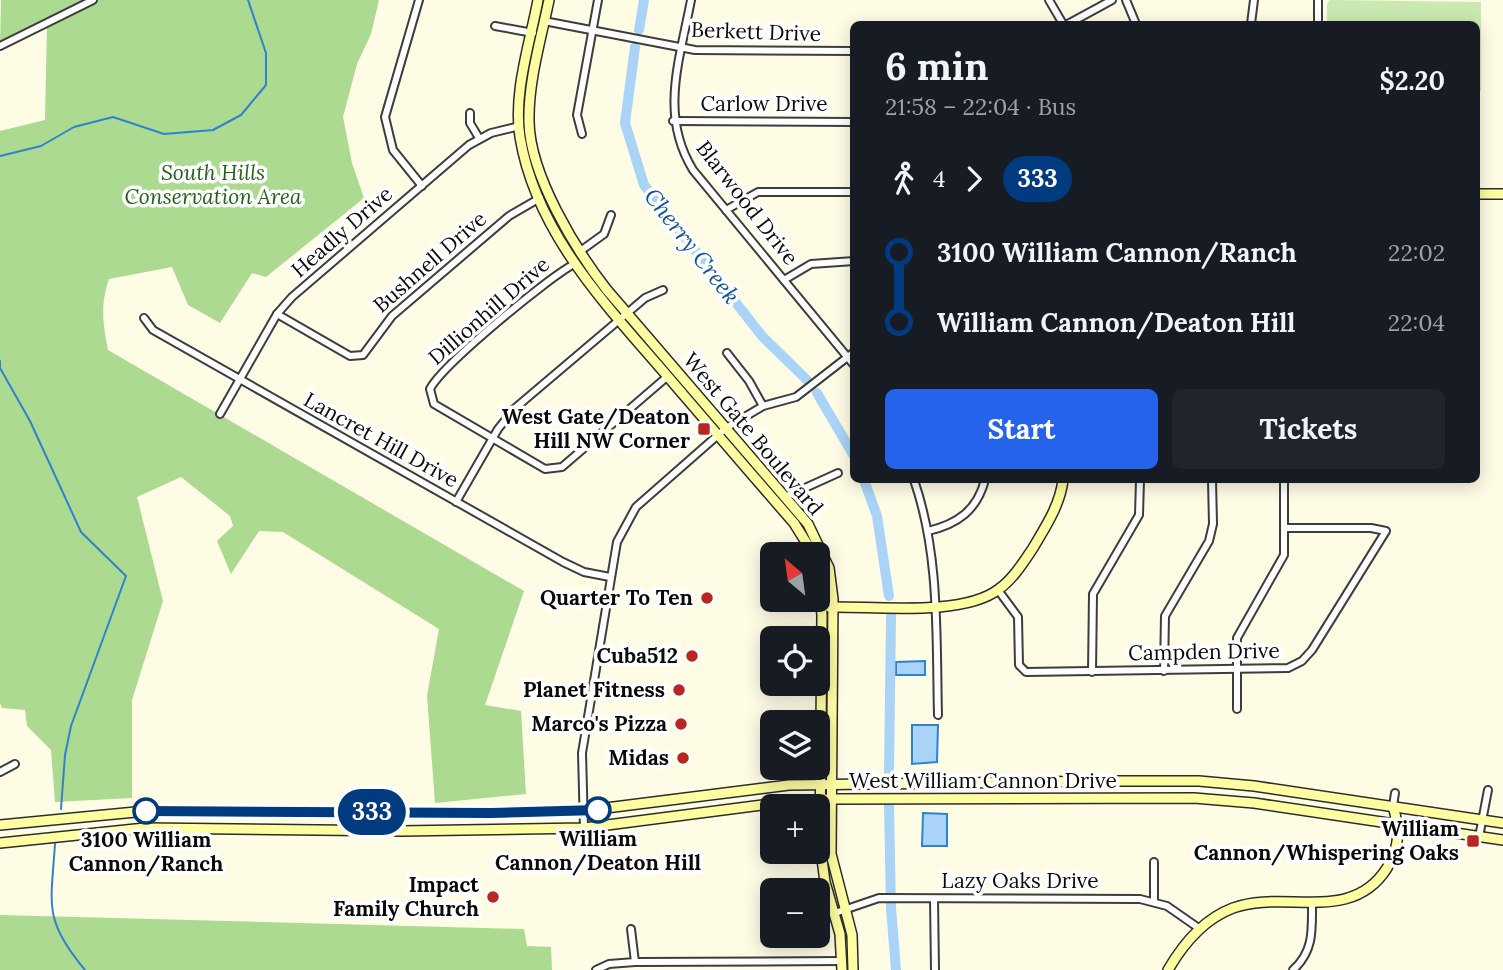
<!DOCTYPE html>
<meta charset="utf-8">
<style>
body{margin:0;font-family:Lora,serif;background:#20242c;color:#f1f3f6;height:100vh;display:flex;flex-direction:column;font-size:26px;white-space:nowrap}
*{box-sizing:border-box;margin:0}
p{font-size:23px;color:#9ea1a6}
.icon{flex:none;width:38px;height:38px;fill:none;stroke:currentColor;stroke-width:2;stroke-linecap:round;stroke-linejoin:round}
.map{position:relative;flex:1;overflow:hidden}
.sheet{position:absolute;left:850px;top:21px;width:630px;height:462px;display:flex;flex-direction:column;background:#171b24;border-radius:10px;box-shadow:0 4px 18px #0003}
.sheet>*{flex:none}
.badge{padding:0 14px;border-radius:23px;font-size:24px;line-height:46px}
.needle{width:46px;rotate:331deg}
.fabs{position:absolute;left:760px;top:542px;display:grid;gap:14px}
.fabs a{display:grid;place-items:center;width:70px;height:70px;border-radius:10px;background:#171b24;box-shadow:0 4px 18px #0003;font-size:35px}
.map>.badge{position:absolute;translate:-50% -50%;box-shadow:0 0 0 4px #fff}
.legs{display:flex;align-items:center;gap:10px;height:77px;padding:0 35px;font-size:23px}
.legs p{margin-inline-start:auto}
.headline{display:flex;align-items:center;justify-content:space-between;height:119px;padding:0 35px}
h1{font-size:38px;font-weight:700;line-height:52px}
.primary-button{display:flex;gap:14px;margin-top:auto;padding:14px 35px}
.primary-button a{flex:1;height:80px;border-radius:10px;background:#2563eb;color:#fff;font-size:28px;font-weight:700;line-height:80px;text-align:center}
.primary-button a+a{background:#20242c;color:#f1f3f6}
ul{padding:0 35px;list-style:none}
li{display:flex;align-items:center;gap:24px;height:70px;font-size:26px}
li i{display:grid;place-items:center;width:10px;height:100%;margin:0 9px;background:currentColor}
li i::after{content:'';width:18px;height:18px;margin:-9px;border:5px solid;border-radius:50%;background:#171b24}
li p{margin-inline-start:auto}
li:first-child i{background:linear-gradient(#0000 50%,currentColor 0)}
li:last-child i{background:linear-gradient(currentColor 50%,#0000 0)}
.map>svg:first-child{display:block}
</style>
<div class="map">
<svg width="1503" height="970" viewBox="0 0 1503 970">
<rect width="100%" height="100%" fill="#fffce6"/>
<path fill="#c9e9b1" d="M 1330,0 L 1481,2 L 1481,91 L 1477,91 L 1477,24 L 1327,24 L 1327,4 Z"/>
<g fill="#abda90">
<path d="M 1,0 L 379,0 L 371,34 L 357,64 L 343,117 L 352,163 L 364,198 L 266,277 L 252,273 L 220,323 L 188,305 L 172,267 L 109,279 C 100,305 103,324 108,350 L 524,591 L 485,705 L 521,711 L 526,794 L 435,803 L 427,696 L 439,629 L 283,532 L 259,531 L 231,574 L 217,541 L 233,526 L 230,516 L 181,477 L 137,497 L 163,601 L 132,700 L 132,798 L 55,802 L 51,750 L 27,726 L 25,710 L 2,708 L 0,703 L 0,131 L 45,120 L 47,23 L 0,46 Z"/>
<path d="M 0,915 L 524,929 L 527,946 L 551,947 L 552,970 L 0,970 Z"/>
</g>
<g fill="#aad4f7" stroke="#3082cf" stroke-width="2">
<path d="M 925,661 L 925,675 L 896,675 L 896,662 Z"/>
<path d="M 912,725 L 938,725 L 937,762 L 912,764 Z"/>
<path d="M 923,813 L 947,814 L 947,846 L 922,846 Z"/>
</g>
<g fill="none" stroke-linecap="round" stroke-linejoin="round">
<g stroke="#3082cf" stroke-width="2">
<path d="M 0,156 L 41,146 L 74,127 L 113,117 L 164,134 L 213,130 L 241,115 L 266,85 L 266,53 L 248,0"/>
<path d="M 0,361 L 0,368 L 30,421 L 81,532 L 126,576 L 71,726 L 65,755 L 61,809"/>
<path d="M 55,844 C 51,905 43,920 85,970"/>
</g>
<g stroke="#aad4f7" stroke-width="10">
<path d="M 639,30 L 644,0"/>
<path d="M 635,47 L 625,123 L 644,185 L 762,336 L 807,380"/>
<path d="M 817,393 L 854,456"/>
<path d="M 864,480 L 877,516 L 889,596"/>
<path d="M 889,773 L 891,616"/>
<path d="M 889,805 L 891,908 L 896,970"/>
</g>
<defs>
<g id="street">
<path d="M 419,0 L 385,117 L 393,150 L 422,186"/>
<path d="M 691,0 C 680,59 659,115 693,170 L 854,365"/>
<path d="M 1049,0 L 1063,24"/>
<path d="M 1126,0 L 1136,24"/>
<path d="M 1318,0 L 1318,24"/>
<path d="M 544,21 L 695,50 L 854,51"/>
<path d="M 1068,24 L 1112,0"/>
<path d="M 1251,24 L 1254,0"/>
<path d="M 495,26 L 533,33"/>
<path d="M 0,46 L 93,0"/>
<path d="M 470,113 L 470,123 L 479,138"/>
<path d="M 673,121 L 854,122"/>
<path d="M 582,134 L 577,115 L 598,0"/>
<path d="M 726,210 L 758,192 L 854,192"/>
<path d="M 579,252 L 604,234 L 611,215"/>
<path d="M 574,264 C 547,279 443,364 430,389 L 434,404 L 545,469 L 562,467 L 668,376"/>
<path d="M 784,280 L 811,264 L 854,261"/>
<path d="M 277,314 L 350,356 L 363,355 L 392,316 L 509,216 L 540,198"/>
<path d="M 144,318 L 153,330 L 563,562 L 584,572 L 610,577"/>
<path d="M 727,353 L 749,381 L 763,406"/>
<path d="M 220,414 L 277,314 L 292,297 L 469,145 L 491,133 L 520,126"/>
<path d="M 914,480 C 940,555 936,636 938,715"/>
<path d="M 785,497 L 838,473"/>
<path d="M 456,502 L 498,429 L 514,409 L 645,298 L 663,290"/>
<path d="M 928,531 C 958,524 977,510 985,480"/>
<path d="M 998,590 L 1018,617 L 1019,665 L 1026,672 L 1288,668 L 1302,661 L 1312,650 L 1386,531 L 1371,528 L 1285,528"/>
<path d="M 1164,671 L 1165,616 L 1209,541 L 1213,524 L 1212,480"/>
<path d="M 1092,672 L 1093,594 L 1139,515 L 1140,480"/>
<path d="M 1237,709 L 1237,638 L 1284,555 L 1284,480"/>
<path d="M 0,772 L 15,764"/>
<path d="M 1393,806 L 1395,793"/>
<path d="M 584,828 L 582,753 L 617,542 L 636,507 L 726,428 L 763,406 L 796,397 L 854,352"/>
<path d="M 1479,837 L 1488,790"/>
<path d="M 1154,862 L 1154,901"/>
<path d="M 934,899 L 935,970"/>
<path d="M 835,913 L 879,898 L 1140,899 L 1167,906 L 1200,929"/>
<path d="M 631,929 L 635,962"/>
<path d="M 596,970 L 609,964 L 635,962 L 842,961"/>
<path d="M 1293,970 C 1314,951 1312,930 1312,903"/>
</g>
<g id="secondary">
<path d="M 538,0 C 530,43 513,93 520,137 C 536,234 608,307 669,378 C 711,427 752,475 794,523 L 814,555"/>
<path d="M 549,0 C 541,39 528,82 529,122 C 530,175 575,249 607,290 L 808,524 L 829,568 L 833,599 L 831,854 L 852,935 L 853,970"/>
<path d="M 1477,194 L 1503,194"/>
<path d="M 817,565 L 822,615 L 820,844 L 825,882 L 840,934 L 842,970"/>
<path d="M 829,607 C 875,606 963,617 999,589 C 1013,579 1023,563 1033,548 C 1046,526 1060,505 1063,480"/>
<path d="M 0,825 L 146,811 L 582,811 L 789,785 L 1113,781 L 1199,781 L 1254,786 L 1503,823"/>
<path d="M 0,843 L 145,828 L 402,831 L 584,828 L 785,802 L 831,799 L 1194,798 L 1254,803 L 1503,840"/>
<path d="M 1168,970 C 1183,944 1204,919 1233,908 C 1284,889 1351,925 1387,868 C 1400,846 1400,830 1393,806"/>
</g>
</defs>
<use href="#street" stroke="#3d3d3d" stroke-width="10"/>
<use href="#secondary" stroke="#2c2c2c" stroke-width="12"/>
<use href="#street" stroke="#fff" stroke-width="6"/>
<use href="#secondary" stroke="#fffda1" stroke-width="9"/>
</g>
<g fill="none" stroke-linecap="round" stroke-linejoin="round">
<defs>
<path id="line-1" d="M 146,811 L 491,813 L 598,810"/>
</defs>
<use href="#line-1" stroke="#fff" stroke-width="16"/>
<use href="#line-1" stroke="#003b80" stroke-width="10"/>
</g>
<g fill="#ba2721" stroke="#fff" stroke-width="2.5">
<rect x="697" y="422" width="14" height="14" rx="3.5"/>
<circle cx="707" cy="598" r="7"/>
<circle cx="692" cy="656" r="7"/>
<circle cx="679" cy="690" r="7"/>
<circle cx="681" cy="724" r="7"/>
<circle cx="683" cy="758" r="7"/>
<rect x="1466" y="834" width="14" height="14" rx="3.5"/>
<circle cx="493" cy="897" r="7"/>
</g>
<g fill="#fff" stroke="#003b80" stroke-width="3.5">
<circle cx="598" cy="810" r="12"/>
<circle cx="146" cy="811" r="12"/>
</g>
<g text-anchor="middle" stroke-width="7" stroke-linejoin="round" paint-order="stroke">
<g font-size="21" fill="#0a0a0a" stroke="#fff">
<text transform="translate(756 32) rotate(2)" y="7">Berkett Drive</text>
<text x="764" y="111">Carlow Drive</text>
<text transform="translate(747 203) rotate(52)" y="7">Blarwood Drive</text>
<text transform="translate(342 232) rotate(-41)" y="7">Headly Drive</text>
<text transform="translate(430 262) rotate(-41)" y="7">Bushnell Drive</text>
<text transform="translate(489 311) rotate(-41)" y="7">Dillionhill Drive</text>
<text transform="translate(753 434) rotate(50)" y="7">West Gate Boulevard</text>
<text transform="translate(381 440) rotate(29)" y="7">Lancret Hill Drive</text>
<text transform="translate(1204 652) rotate(-1)" y="7">Campden Drive</text>
<text x="983" y="788">West William Cannon Drive</text>
<text x="1020" y="888">Lazy Oaks Drive</text>
</g>
<g font-size="21" font-style="italic" fill="#23611a" stroke="#fff">
<text x="213" y="180">South Hills<tspan x="213" dy="24">Conservation Area</tspan></text>
</g>
<g font-size="21" font-weight="bold" fill="#0a0a0a" stroke="#fff" text-anchor="end">
<text x="690" y="424">West Gate/Deaton<tspan x="690" dy="24">Hill NW Corner</tspan></text>
<text x="693" y="605">Quarter To Ten</text>
<text x="678" y="663">Cuba512</text>
<text x="665" y="697">Planet Fitness</text>
<text x="667" y="731">Marco's Pizza</text>
<text x="669" y="765">Midas</text>
<text x="1459" y="836">William<tspan x="1459" dy="24">Cannon/Whispering Oaks</tspan></text>
<text x="479" y="892">Impact<tspan x="479" dy="24">Family Church</tspan></text>
</g>
<g font-size="21" font-weight="bold" fill="#0a0a0a" stroke="#fff">
<text x="598" y="846">William<tspan x="598" dy="24">Cannon/Deaton Hill</tspan></text>
<text x="146" y="847">3100 William<tspan x="146" dy="24">Cannon/Ranch</tspan></text>
</g>
<g font-size="23" font-style="italic" fill="#13549c" stroke="#fff">
<text transform="translate(692 246) rotate(52)" y="8">Cherry Creek</text>
</g>
</g>
</svg>
<div class="fabs">
<a><svg class="needle" viewBox="-14 -14 28 28"><path d="M0-13l5 13h-10z" fill="#e53935"/><path d="M0 13l5-13h-10z" fill="#9ea1a6"/></svg></a>
<a><svg class="icon" aria-label="locate" viewBox="0 0 24 24"><circle cx="12" cy="12" r="6"/><path d="M12 2v4M12 18v4M2 12h4M18 12h4"/></svg></a>
<a><svg class="icon" aria-label="layers" viewBox="0 0 24 24"><path d="M12 4l9 5-9 5-9-5zM3 14l9 5 9-5"/></svg></a>
<a>+</a>
<a>−</a>
</div>
<b class="badge" style="left:372px;top:812px;background:#003b80;color:#fff">333</b>
<section class="sheet">
<div class="headline"><div><h1>6 min</h1><p>21:58 – 22:04 · Bus</p></div><b>$2.20</b></div>
<div class="legs"><svg class="icon" aria-label="walk" viewBox="0 0 24 24"><circle cx="13" cy="4" r="2"/><path d="M13 8l-2 6 4 7M11 14l-3 7M7 12l3-4h3l4 4"/></svg>4<svg class="icon" aria-label="forward" viewBox="0 0 24 24"><path d="M9 5l7 7-7 7"/></svg><b class="badge" style="background:#003b80;color:#fff">333</b></div>
<ul>
<li><i style="color:#003b80"></i><b>3100 William Cannon/Ranch</b><p>22:02</p></li>
<li><i style="color:#003b80"></i><b>William Cannon/Deaton Hill</b><p>22:04</p></li>
</ul>
<div class="primary-button"><a>Start</a><a>Tickets</a></div>
</section>
</div>
